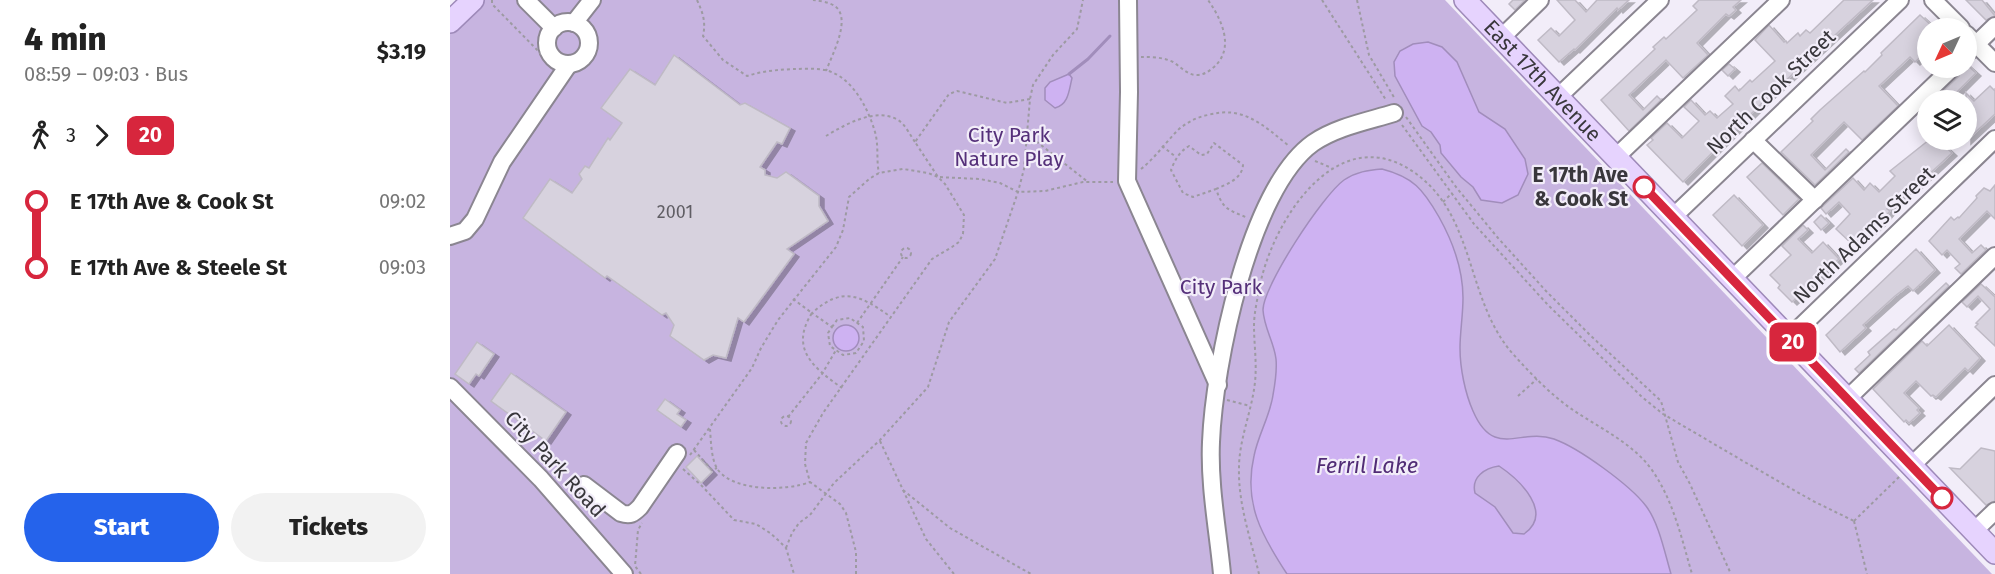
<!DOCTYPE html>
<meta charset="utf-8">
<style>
body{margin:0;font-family:"Fira Sans",sans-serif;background:#f2f2f2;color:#222;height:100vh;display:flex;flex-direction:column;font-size:22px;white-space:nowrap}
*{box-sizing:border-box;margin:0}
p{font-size:20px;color:#767676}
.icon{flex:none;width:33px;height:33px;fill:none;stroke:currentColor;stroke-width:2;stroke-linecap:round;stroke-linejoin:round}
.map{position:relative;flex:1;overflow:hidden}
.sheet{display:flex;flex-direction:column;background:#fff;width:450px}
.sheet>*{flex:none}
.badge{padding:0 12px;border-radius:9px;font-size:21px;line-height:39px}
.needle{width:39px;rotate:226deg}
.tools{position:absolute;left:1467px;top:18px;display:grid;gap:12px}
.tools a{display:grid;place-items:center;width:60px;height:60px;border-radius:50%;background:#fff;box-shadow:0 3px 15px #0003;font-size:30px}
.map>.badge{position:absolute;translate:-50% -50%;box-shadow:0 0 0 3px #fff}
.legs{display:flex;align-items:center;gap:9px;height:66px;padding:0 24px;font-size:20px}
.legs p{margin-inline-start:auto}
.head{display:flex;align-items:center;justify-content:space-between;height:102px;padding:0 24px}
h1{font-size:33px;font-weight:800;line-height:45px}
.action{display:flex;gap:12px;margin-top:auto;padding:12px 24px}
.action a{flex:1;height:69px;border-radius:36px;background:#2563eb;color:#fff;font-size:24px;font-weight:800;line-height:69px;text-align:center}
.action a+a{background:#f2f2f2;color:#222}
ul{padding:0 24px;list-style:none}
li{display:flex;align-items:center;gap:21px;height:66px;font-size:22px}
li i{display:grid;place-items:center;width:9px;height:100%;margin:0 8px;background:currentColor}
li i::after{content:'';width:15px;height:15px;margin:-8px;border:4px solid;border-radius:50%;background:#fff}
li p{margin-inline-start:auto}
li:first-child i{background:linear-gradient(#0000 50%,currentColor 0)}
li:last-child i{background:linear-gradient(currentColor 50%,#0000 0)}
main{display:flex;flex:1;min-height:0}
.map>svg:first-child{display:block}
</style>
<main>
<section class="sheet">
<div class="head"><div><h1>4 min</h1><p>08:59 – 09:03 · Bus</p></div><b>$3.19</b></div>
<div class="legs"><svg class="icon" aria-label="walk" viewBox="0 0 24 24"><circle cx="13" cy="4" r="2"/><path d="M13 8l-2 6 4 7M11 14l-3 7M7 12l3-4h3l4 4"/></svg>3<svg class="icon" aria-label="forward" viewBox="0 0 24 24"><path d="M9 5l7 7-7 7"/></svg><b class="badge" style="background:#d7263d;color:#fff">20</b></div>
<ul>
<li><i style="color:#d7263d"></i><b>E 17th Ave &amp; Cook St</b><p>09:02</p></li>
<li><i style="color:#d7263d"></i><b>E 17th Ave &amp; Steele St</b><p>09:03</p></li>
</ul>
<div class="action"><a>Start</a><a>Tickets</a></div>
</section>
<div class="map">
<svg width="1545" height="574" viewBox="0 0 1545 574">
<defs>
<filter id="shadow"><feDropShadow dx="5" dy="3" stdDeviation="0" flood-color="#0004"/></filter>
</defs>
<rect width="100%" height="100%" fill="#f2edf9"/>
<path fill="#c7b4e0" d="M 35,0 L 995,0 L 1542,574 L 0,574 L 0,34 Z"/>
<g fill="#ceb2f2" stroke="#a18dbb" stroke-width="1.5" fill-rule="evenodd">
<path d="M 978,42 L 992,47 L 1007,62 L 1029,112 L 1055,129 L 1075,159 L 1078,174 L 1068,195 L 1052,203 L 1031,200 L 1023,187 L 1011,177 L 991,153 L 990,145 L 981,132 L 972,126 L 945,76 L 944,62 L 950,51 L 963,44 Z"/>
<path d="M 619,74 L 622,78 C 619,90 619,104 605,108 L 595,100 L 595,88 L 600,82 Z"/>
<path d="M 932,169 C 963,177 973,189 989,217 C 1003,242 1013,269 1013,298 C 1013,315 1010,332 1010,348 C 1010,368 1015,393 1023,411 C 1044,460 1071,427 1104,439 C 1129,448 1180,485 1196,506 C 1209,523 1215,554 1221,574 L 837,574 C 812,536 793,503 804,456 C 808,435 820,416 823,395 C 825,384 827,369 826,359 C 824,342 814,328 813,310 C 813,286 873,195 894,180 C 906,172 918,170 932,169 ZM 1049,466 C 1070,480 1104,513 1074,534 L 1063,533 L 1045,507 L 1025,493 C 1021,477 1035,468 1049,466 Z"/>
<circle cx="396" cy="338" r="13"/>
</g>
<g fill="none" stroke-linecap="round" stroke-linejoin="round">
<path stroke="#a18dbb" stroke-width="3" d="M 619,74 L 638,59 L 660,36"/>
</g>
<g fill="#d7d2de" stroke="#bfbac5" stroke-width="1.5" filter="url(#shadow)">
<path d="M 1063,0 L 1075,0 L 1065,10 L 1059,4 Z"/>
<path d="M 1107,0 L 1125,0 L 1136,12 L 1147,0 L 1179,0 L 1168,10 L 1167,8 L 1125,50 L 1124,49 L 1109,62 L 1088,40 L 1101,28 L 1109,36 L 1125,20 Z"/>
<path d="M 1249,0 L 1291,0 L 1283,7 L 1286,10 L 1279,16 L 1276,14 L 1247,43 L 1258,55 L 1233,78 L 1216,60 L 1179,95 L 1193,110 L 1207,96 L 1211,100 L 1179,131 L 1151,100 L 1205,49 L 1203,47 L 1214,37 L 1216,39 L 1247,10 L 1243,6 Z"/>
<path d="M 1394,0 L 1423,0 L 1317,98 L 1233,182 L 1197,145 L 1203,140 L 1201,138 L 1217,123 L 1232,138 L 1249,121 L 1234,107 L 1241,100 L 1255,115 L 1260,111 L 1267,118 L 1283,104 L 1275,96 L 1285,86 L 1289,91 L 1300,80 L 1302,82 L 1325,61 L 1305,40 L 1319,25 L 1334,42 L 1336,41 L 1337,43 L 1348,33 L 1350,36 L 1356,30 L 1360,33 Z"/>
<path d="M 1516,0 L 1532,0 L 1545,16 L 1536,20 Z"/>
<path d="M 1470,15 L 1484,28 L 1478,28 L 1478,50 L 1465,62 L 1460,57 L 1429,86 L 1448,106 L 1412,140 L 1394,122 L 1361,155 L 1375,170 L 1396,149 L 1399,152 L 1365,185 L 1331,152 L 1363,121 L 1361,119 L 1370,110 L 1414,71 L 1415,72 L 1432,55 L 1431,53 Z"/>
<path d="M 224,55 L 290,105 L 295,103 L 340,128 L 332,144 L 327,142 L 310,167 L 315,170 L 315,175 L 327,178 L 336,172 L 369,196 L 369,206 L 378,221 L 337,249 L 344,254 L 294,322 L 288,318 L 276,358 L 263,355 L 254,360 L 220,336 L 224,325 L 216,313 L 212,315 L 157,276 L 155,278 L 73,218 L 100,179 L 122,193 L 132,179 L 129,174 L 135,166 L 139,168 L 158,138 L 160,140 L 172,123 L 151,108 L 180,69 L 205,85 Z"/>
<path d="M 1279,64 L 1285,69 L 1278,76 L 1272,70 Z"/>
<path d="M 1516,64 L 1526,73 L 1499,100 L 1492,92 L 1509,76 L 1512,68 L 1516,68 Z"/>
<path d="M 1540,86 L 1545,91 L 1545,114 L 1516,141 L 1516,93 L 1524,101 Z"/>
<path d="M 1479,140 L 1488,140 L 1502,153 L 1460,192 L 1458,190 L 1456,191 L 1437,209 L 1440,211 L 1430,223 L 1417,235 L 1414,232 L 1402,244 L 1386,229 L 1400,214 L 1389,202 L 1376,214 L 1371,208 L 1403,178 L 1414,190 L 1420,183 L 1429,192 L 1445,176 L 1440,171 Z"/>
<path d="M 1312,163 L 1349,199 L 1333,215 L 1297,177 Z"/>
<path d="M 1545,185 L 1545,219 L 1537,211 L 1509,239 L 1522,253 L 1531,245 L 1536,250 L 1511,274 L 1505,268 L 1510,264 L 1497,250 L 1492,255 L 1479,241 L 1501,217 L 1504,220 L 1508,217 L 1509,218 L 1527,198 L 1526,196 L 1534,188 L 1540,191 Z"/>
<path d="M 1284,195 L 1313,225 L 1292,246 L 1263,215 Z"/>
<path d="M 1371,215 L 1379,223 L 1371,230 L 1364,222 Z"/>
<path d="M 1353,225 L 1358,230 L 1348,239 L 1362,253 L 1373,242 L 1389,259 L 1342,302 L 1328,288 L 1330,285 L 1320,275 L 1341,255 L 1332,246 Z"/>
<path d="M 1466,249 L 1485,270 L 1463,291 L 1458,286 L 1445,296 L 1413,325 L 1416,328 L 1390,352 L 1376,335 Z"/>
<path d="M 1496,283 L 1499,286 L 1409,373 L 1405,369 L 1420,355 L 1418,352 L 1444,329 L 1446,330 Z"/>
<path d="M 1531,284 L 1545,297 L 1545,346 L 1525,327 L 1528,324 L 1526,323 L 1540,309 L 1528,296 L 1517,307 L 1512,302 Z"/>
<path d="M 1499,325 L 1530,358 L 1518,371 L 1515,368 L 1486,397 L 1483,395 L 1481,396 L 1466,381 L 1454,393 L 1469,408 L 1467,410 L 1470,413 L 1459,423 L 1456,420 L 1454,422 L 1423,389 L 1472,341 L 1477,346 Z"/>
<path d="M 27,342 L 44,354 L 29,376 L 26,374 L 19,384 L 5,374 Z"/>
<path d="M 61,373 L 116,412 L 96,441 L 41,401 Z"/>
<path d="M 215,399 L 230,410 L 227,414 L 236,420 L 231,427 L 207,410 Z"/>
<path d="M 1531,448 L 1545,451 L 1545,501 L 1536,505 L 1500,468 L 1510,469 Z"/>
<path d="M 247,456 L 262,472 L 251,483 L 236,467 Z"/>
</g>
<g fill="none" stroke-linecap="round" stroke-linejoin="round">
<defs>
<g id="minor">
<path d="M 76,0 L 104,28"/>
<path d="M 678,0 L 679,92 L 677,181 L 768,385"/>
<path d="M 1483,0 L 1511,28"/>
<circle cx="118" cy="43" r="21"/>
<path d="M 124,23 L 142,0"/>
<path d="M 1516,34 L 1545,63"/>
<path d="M 1051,38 L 1090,0"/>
<path d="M 1516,54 L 1545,26"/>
<path d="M 1108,97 L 1210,0"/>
<path d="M 1303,140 L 1365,200"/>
<path d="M 1166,157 L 1331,0"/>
<path d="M 1223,217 L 1450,0"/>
<path d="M 0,236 L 15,231 L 25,219 L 52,162 L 119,64"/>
<path d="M 1282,279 L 1502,68"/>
<path d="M 1339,338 L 1545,139"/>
<path d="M 0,387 L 91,479 L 174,574"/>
<path d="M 1397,399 L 1545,256"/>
<path d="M 1461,466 L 1545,385"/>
<path d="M 134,485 L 171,513 C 180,516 183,514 190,507 L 227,453"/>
<path d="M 1524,531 L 1545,511"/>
<path d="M 772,574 C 768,531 759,486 761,442 C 764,366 799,189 863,143 C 886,127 918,121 944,113"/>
</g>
<g id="major">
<path id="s1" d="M 1015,0 L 1545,553"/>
<path d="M 0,22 L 23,0"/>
</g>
</defs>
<use href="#minor" stroke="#8b8691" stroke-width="20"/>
<use href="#major" stroke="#9e8ab9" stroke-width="24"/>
<g stroke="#9d9aa2" stroke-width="2" stroke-dasharray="3 3" stroke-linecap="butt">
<path d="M 42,0 L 42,4 L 102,65"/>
<path d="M 247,0 C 253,13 256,22 253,36 L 273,60 L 297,76 C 312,71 327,70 343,69 C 353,69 364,68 375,70 C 402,76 418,108 425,132 C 429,146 426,160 429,173"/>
<path d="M 363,0 C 370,1 380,2 386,7 C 401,20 382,55 376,71"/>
<path d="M 872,0 L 936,100"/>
<path d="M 907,0 L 919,55 L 945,99"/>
<path d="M 691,57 C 701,57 713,57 723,62 C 731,67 737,75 747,75 C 754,75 759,71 764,67 C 785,48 772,20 758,0"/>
<path d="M 580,99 L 557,103 L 507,91 L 499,94 L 465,142 L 488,177 L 530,179 L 550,183 L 568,192 L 595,191 L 633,182 L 663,182"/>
<path d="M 956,117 L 1006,187 L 1048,238 L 1096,291 L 1141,336 L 1211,401 L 1228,462 L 1240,484 L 1281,574"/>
<path d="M 952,125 L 1024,224 L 1098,305 L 1192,397 L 1213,414 L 1293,461 L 1363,501 L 1404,521"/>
<path d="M 577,134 L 638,182"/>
<path d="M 376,136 C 396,124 426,107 448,120 C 455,124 460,135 465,142"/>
<path d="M 712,146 L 726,157"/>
<path d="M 865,161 L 882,168"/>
<path d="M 691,169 C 705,158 716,142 729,129 C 738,122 747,117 758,115 C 793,105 813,125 839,146"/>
<path d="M 766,189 C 777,184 792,179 793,165 L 764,143 L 757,154 L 751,155 L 739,146 C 729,152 725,160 721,170 L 733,193 L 743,197 L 766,189 C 773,210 779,210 798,218"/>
<path d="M 993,202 L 1002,193"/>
<circle cx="456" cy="253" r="5"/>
<path d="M 343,299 L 362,313 C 339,349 364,368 392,388"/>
<path d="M 407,323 L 453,257"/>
<path d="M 382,327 L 387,320 L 400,318 L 413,327 L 414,341 L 406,353 L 393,355 L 380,346 L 378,333 L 382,327 L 362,313 C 393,285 411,296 441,317"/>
<path d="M 1068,396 L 1087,379"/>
<path d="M 777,400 L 800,406"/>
<circle cx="336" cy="421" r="5"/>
<path d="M 338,417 L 372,374 L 386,350"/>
<path d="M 260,429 C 261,441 261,460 268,470 C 285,492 337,491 360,482"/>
<path d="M 430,441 L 476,539 L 504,574"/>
<path d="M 244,450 L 262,470 L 267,468"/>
<path d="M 240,455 L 302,368 L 311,348 L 328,320 L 386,247 L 393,230 L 399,197 L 419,179 L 429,173 L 453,169 L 478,173 L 488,177 L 495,184 L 514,215 L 513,234 L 509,242 L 502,247 L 482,259 L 373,413 L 356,443 L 355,464 L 360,482 L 390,504 L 396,513 L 406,552 L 406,574"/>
<path d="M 233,469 L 251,485 L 284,520 L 306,524 L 320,533 L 329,541 L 336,548 L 344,574"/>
<path d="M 453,490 L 500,528 L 581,574"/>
<path d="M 1404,521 L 1449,477"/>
<path d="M 1404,521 L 1417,574"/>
<path d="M 336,548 L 342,533 L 349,523 L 360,515 L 384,483 L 430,440 L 478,387 L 499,322 L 545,259 L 568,192 L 574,169 L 580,99 L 583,85 L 603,55 L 627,29 L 633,0"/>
<path d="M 191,574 L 185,566 L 188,530 L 192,523"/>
<path d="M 809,574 C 801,540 788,504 789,468 C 789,439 802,411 805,382 C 807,363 804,344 804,326 C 804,314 807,301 809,290 C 820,226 883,122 959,169 C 1027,211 1014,299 1063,354 C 1081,374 1101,395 1123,410 C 1151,429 1185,444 1204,473 C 1224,503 1232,540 1242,574"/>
</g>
<use href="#minor" stroke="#fff" stroke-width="16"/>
<use href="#major" stroke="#e6d3fe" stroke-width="21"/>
</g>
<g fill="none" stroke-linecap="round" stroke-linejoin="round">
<defs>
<path id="line-1" d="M 1194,187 L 1492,498"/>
</defs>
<use href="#line-1" stroke="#fff" stroke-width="14"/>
<use href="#line-1" stroke="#d7263d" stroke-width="9"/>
</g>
<g fill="#fff" stroke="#d7263d" stroke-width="3">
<circle cx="1194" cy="187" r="10"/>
<circle cx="1492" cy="498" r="10"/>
</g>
<g text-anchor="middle" stroke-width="4.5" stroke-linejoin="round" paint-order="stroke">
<g font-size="18" fill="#605e64">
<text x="225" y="218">2001</text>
</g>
<g font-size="21" fill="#39373c" stroke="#f2edf9">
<text dy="7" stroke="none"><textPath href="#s1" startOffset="112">East 17th Avenue</textPath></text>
<text transform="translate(1321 92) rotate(-44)" y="7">North Cook Street</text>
<text transform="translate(1414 235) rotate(-44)" y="7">North Adams Street</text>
<text transform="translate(105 464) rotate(47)" y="7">City Park Road</text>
</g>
<g font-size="21" fill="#55307a" stroke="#f2edf9">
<text x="559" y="142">City Park<tspan x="559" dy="24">Nature Play</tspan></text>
<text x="771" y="294">City Park</text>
</g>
<g font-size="21" font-weight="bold" fill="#39373c" stroke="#f2edf9" text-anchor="end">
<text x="1178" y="182">E 17th Ave<tspan x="1178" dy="24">&amp; Cook St</tspan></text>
</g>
<g font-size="22" font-style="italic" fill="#512c76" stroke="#f2edf9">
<text x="917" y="473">Ferril Lake</text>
</g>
</g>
</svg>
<div class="tools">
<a><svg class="needle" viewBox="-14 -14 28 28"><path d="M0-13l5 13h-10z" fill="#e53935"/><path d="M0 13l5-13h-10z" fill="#767676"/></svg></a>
<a><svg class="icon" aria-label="layers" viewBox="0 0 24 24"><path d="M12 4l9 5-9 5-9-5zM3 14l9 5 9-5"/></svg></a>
</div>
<b class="badge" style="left:1343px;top:342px;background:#d7263d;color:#fff">20</b>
</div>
</main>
